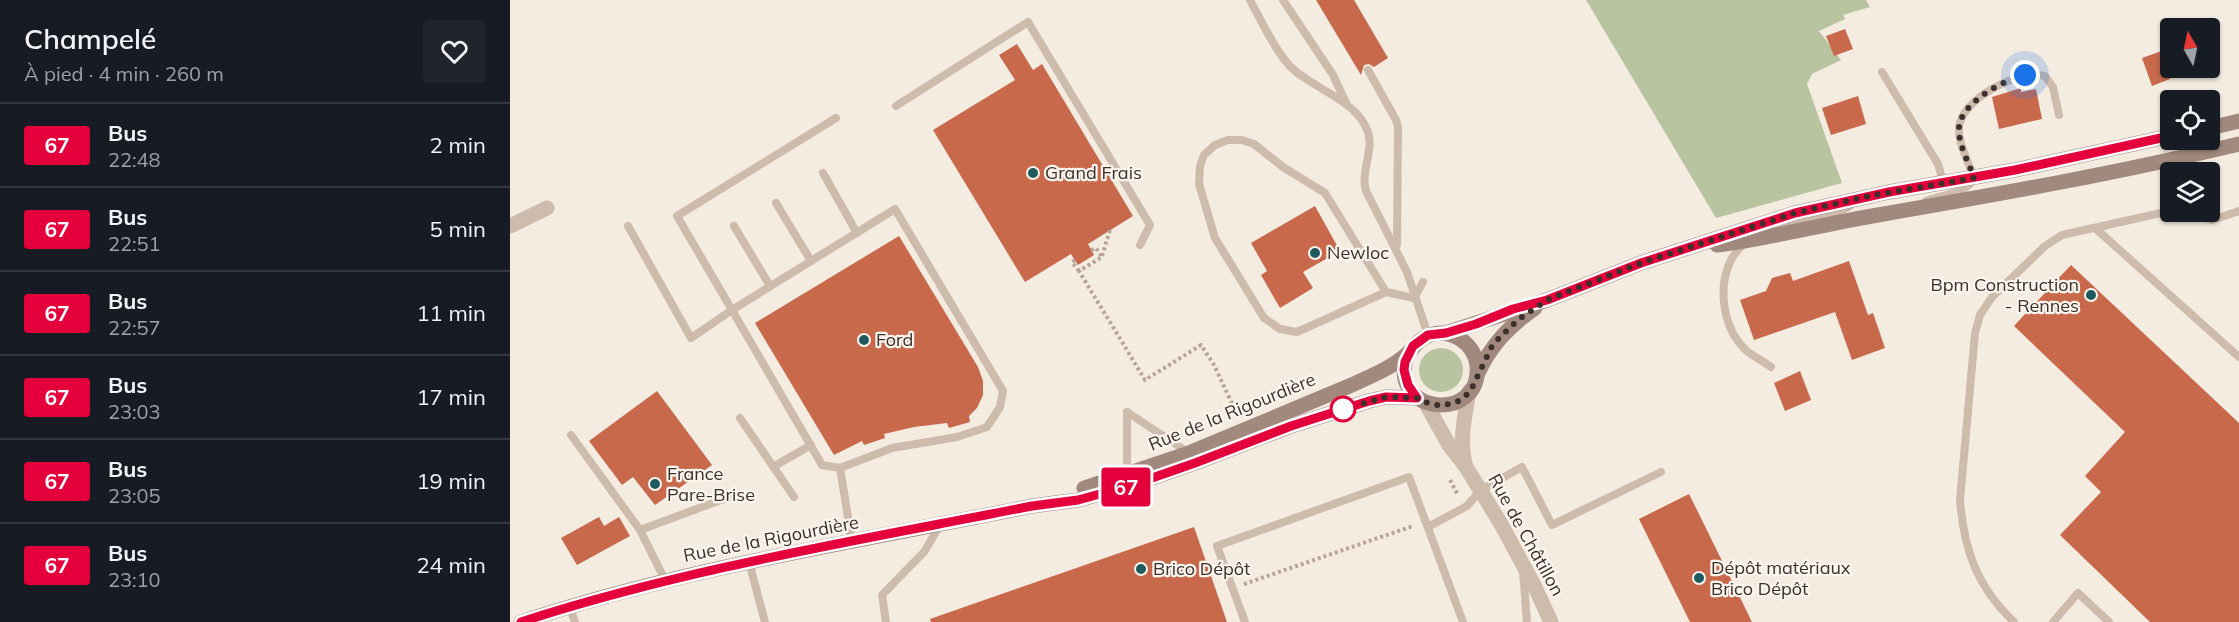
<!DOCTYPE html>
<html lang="fr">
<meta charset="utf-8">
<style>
body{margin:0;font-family:Mulish,sans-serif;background:#20242c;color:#f1f3f6;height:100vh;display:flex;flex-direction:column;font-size:22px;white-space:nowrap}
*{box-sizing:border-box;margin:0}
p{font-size:20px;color:#9ea1a6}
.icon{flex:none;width:33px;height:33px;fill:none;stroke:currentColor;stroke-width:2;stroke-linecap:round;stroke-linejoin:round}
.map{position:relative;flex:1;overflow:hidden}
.panel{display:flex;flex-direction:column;background:#171b24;width:510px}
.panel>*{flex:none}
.badge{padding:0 12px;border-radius:4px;font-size:21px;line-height:39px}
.needle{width:39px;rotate:351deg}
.controls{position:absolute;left:1650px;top:18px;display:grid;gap:12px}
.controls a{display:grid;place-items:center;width:60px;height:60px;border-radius:6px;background:#171b24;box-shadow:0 2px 4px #0004;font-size:30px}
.you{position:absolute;width:30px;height:30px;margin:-15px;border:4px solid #fff;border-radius:50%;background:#1a73e8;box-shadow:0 0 0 9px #1a73e833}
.map>.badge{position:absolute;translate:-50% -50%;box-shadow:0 0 0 3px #fff}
.round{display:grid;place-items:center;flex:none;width:63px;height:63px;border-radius:6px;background:#20242c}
.overview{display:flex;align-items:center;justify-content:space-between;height:102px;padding:0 24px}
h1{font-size:28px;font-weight:600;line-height:45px}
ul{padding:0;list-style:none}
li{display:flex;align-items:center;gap:18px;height:84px;padding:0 24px;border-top:2px solid #363941}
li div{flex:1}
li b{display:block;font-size:22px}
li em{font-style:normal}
li .badge{min-width:66px;font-weight:700;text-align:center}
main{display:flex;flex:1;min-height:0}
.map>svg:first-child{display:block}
</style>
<main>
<section class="panel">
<div class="overview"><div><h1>Champelé</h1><p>À pied · 4 min · 260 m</p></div><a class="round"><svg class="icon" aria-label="heart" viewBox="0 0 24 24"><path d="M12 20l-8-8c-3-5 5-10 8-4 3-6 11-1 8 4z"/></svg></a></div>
<ul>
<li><span class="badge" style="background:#e4003a;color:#fff">67</span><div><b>Bus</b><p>22:48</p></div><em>2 min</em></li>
<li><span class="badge" style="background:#e4003a;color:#fff">67</span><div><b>Bus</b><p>22:51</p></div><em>5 min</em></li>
<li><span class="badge" style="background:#e4003a;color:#fff">67</span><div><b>Bus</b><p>22:57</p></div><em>11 min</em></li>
<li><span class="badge" style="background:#e4003a;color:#fff">67</span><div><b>Bus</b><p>23:03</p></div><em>17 min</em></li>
<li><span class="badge" style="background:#e4003a;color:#fff">67</span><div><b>Bus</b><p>23:05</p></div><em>19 min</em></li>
<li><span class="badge" style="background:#e4003a;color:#fff">67</span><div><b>Bus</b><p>23:10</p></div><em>24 min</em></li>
</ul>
</section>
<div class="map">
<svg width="1729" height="622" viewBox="0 0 1729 622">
<rect width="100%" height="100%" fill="#f4ebe1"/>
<g fill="#b8c4a0">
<path d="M 1076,0 L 1356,0 L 1360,7 L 1333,15 L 1335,19 L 1309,31 L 1331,60 L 1302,74 L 1297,84 L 1332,183 L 1206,218 Z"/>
<circle cx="931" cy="370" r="22"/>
</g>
<g fill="#c8694b">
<path d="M 806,0 L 844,0 L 878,58 L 864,67 L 859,64 L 854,65 L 851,75 Z"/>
<path d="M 1335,29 L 1343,49 L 1324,56 L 1316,36 Z"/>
<path d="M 507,44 L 523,70 L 532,64 L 623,216 L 578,244 L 584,255 L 568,265 L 561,254 L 515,282 L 423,130 L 505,80 L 489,55 Z"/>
<path d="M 1660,48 L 1660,79 L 1642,86 L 1632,58 Z"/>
<path d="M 1511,88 L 1511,92 L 1526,89 L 1532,119 L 1489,129 L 1482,97 Z"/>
<path d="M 1348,96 L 1356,124 L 1321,135 L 1312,108 Z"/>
<path d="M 805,206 L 830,251 L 793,272 L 803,288 L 770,308 L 751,275 L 757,271 L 741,243 Z"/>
<path d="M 389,236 L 468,367 L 473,381 L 473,395 L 467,408 L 459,416 L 460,422 L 439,428 L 437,423 L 404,427 L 374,434 L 375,438 L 354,445 L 352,441 L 324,455 L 245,323 Z"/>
<path d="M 1339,261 L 1358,315 L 1363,313 L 1375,348 L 1342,360 L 1325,312 L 1244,340 L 1230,300 L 1256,291 L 1262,278 L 1280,273 L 1283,281 Z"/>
<path d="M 1561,265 L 1729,423 L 1729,622 L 1640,622 L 1550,535 L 1591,492 L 1575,476 L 1615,432 L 1504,326 Z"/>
<path d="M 1290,371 L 1301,400 L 1275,411 L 1264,383 Z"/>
<path d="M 147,391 L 202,465 L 145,505 L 123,477 L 112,485 L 79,441 Z"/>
<path d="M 1179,494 L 1188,512 L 1242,622 L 1180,622 L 1129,519 Z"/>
<path d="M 89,517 L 94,526 L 109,517 L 120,536 L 67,565 L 51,538 Z"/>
<path d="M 684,527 L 717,622 L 421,622 L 420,619 Z"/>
</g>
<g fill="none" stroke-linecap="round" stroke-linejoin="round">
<g stroke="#b9a596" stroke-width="4" stroke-dasharray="3 3" stroke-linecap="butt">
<path d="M 581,250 L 586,248 L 592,257 L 569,271 L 635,380 L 691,345 L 704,365 L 727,414"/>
<path d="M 592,256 L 600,230"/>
<path d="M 565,260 L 562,262 L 569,271"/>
<path d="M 940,480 L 948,495"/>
<path d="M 734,584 L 903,526"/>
</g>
<g stroke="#cdbbac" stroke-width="8">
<path d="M 740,0 C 751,20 763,47 778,64 C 799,88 847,99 858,132 C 864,152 850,172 856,191 L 897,272 L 918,335"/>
<path d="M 773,0 L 823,75 L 836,103"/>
<path d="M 858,70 L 886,120 L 888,127 L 887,245"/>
<path d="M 1372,72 L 1428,164 L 1434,185"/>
<path d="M 386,106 L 518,22 L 640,225 L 630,245"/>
<path d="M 313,173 L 347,233"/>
<path d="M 1416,201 C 1430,196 1460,192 1464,178 C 1459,163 1448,143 1449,128 C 1451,99 1508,69 1535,76 L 1543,87 L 1549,115"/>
<path d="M 266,203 L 301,261"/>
<path d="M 1676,212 L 1702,220 L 1729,211"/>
<path d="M 118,226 L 181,338 L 222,310 L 167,216 L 326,118"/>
<path d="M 224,226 L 260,286"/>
<path d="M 1585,228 L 1729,357"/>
<path d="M 1257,230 L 1329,212 L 1340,206"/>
<path d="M 1236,242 C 1231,247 1224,253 1221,260 C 1207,288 1213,330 1237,351 C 1244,357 1253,361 1261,367"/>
<path d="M 876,292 L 815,193 L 773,167 L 744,144 L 732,140 L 718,140 L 705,145 L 694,155 L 690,166 L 689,184 L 705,238 L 754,318 L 770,329 L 787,332 L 876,292 L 904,298 L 913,282"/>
<path d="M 617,412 L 679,453"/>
<path d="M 230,418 L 284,497"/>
<path d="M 61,435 L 130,530"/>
<path d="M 263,467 L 301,445"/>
<path d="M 330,468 L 312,465 L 222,310 L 385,209 L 493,391 L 490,407 L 477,427 L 447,437 L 382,448 L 330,468 L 342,542"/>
<path d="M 617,475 L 617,412"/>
<path d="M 918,527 L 957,506 L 971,490 L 1012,467 L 1042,525 L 1151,472"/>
<path d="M 239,562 L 255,622"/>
<path d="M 1013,571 L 1017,622"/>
<path d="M 155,580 L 130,530 L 219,497"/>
<path d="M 59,606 L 65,622"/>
<path d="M 376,622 L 372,595 L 414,552 L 430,525"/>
<path d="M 735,622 L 707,546 L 899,477 L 953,622"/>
<path d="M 1504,622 C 1467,587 1454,550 1450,500 L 1465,333 L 1470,315 L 1482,297 L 1535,246 L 1552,235 L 1660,211"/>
<path d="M 1543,622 L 1568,593 L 1599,622"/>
</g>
<g stroke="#cdbbac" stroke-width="15">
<path d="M 0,226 L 37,208"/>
<path d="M 915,402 L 939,445 L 956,467 L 991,524 L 1024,585 L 1041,622"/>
<path d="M 955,464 C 949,438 955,417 959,391"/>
</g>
<g stroke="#a18a7d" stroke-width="15">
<path d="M 1700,128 L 1729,121"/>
<path d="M 1207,245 C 1262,238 1314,224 1368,215 C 1490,194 1608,173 1729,144"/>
<path d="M 936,333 L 1037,300 L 1131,263 L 1285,213 L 1379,192 L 1505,170 L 1660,136"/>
<path d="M 967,375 C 981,345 998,327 1025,308"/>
<path d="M 574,488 L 679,453 L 844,384 C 861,376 881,368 896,355 C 904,348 908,339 920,335 C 941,328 964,343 967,365 C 973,423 877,416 897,355"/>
<path d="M 11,622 C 177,567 351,541 522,506 L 568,500 L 619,486 L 685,463 L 781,426 L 859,401 L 876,397 L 907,398"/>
</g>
</g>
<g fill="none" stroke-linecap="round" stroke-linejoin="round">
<defs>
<path id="line" d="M 11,622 C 177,568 351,540 522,506 L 568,500 L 619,486 L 685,463 L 781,426 L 859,401 L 876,397 L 907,398 L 898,385 L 894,370 L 895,362 L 903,346 L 918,335 L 936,333 L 966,324 L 1003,309 L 1037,300 L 1131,263 L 1285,213 L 1379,192 L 1505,170 L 1660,136"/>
</defs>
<use href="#line" stroke="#fff" stroke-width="14"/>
<use href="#line" stroke="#e4003a" stroke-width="9"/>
<path stroke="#3b302b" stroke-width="6" stroke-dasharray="0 10.8" d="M 833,409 L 876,397 L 907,398 L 915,402 L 931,406 L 947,402 L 960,392 L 983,344 L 1009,319 L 1037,300 L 1131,263 L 1285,213 L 1359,196 L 1464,178 C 1459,163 1448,144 1449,128 C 1450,103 1494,80 1515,75"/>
</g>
<g fill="#1f5a5e" stroke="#fbf5ee" stroke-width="2">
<circle cx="523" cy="173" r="6"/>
<circle cx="805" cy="253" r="6"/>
<circle cx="1581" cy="295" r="6"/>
<circle cx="354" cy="340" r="6"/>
<circle cx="145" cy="484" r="6"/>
<circle cx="631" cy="569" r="6"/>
<circle cx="1189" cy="578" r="6"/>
</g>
<circle fill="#fff" stroke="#e4003a" stroke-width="3" cx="833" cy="409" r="12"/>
<g text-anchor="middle" stroke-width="4.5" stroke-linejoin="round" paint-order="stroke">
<g font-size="18" fill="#3b302b" stroke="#fbf5ee" text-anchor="start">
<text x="535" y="179">Grand Frais</text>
<text x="817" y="259">Newloc</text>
<text x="1569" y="291" text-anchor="end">Bpm Construction<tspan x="1569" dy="21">- Rennes</tspan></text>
<text x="366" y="346">Ford</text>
<text x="157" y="480">France<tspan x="157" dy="21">Pare-Brise</tspan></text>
<text x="1201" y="574">Dépôt matériaux<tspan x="1201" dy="21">Brico Dépôt</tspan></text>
<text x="643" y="575">Brico Dépôt</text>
</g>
<g font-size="18" fill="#3b302b" stroke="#fbf5ee">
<text transform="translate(722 412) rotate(-22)" y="6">Rue de la Rigourdière</text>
<text transform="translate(1016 535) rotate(61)" y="6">Rue de Châtillon</text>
<text transform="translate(261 539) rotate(-11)" y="6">Rue de la Rigourdière</text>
</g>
</g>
</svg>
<div class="controls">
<a><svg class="needle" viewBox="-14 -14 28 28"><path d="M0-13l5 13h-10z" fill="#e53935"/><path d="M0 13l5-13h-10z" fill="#9ea1a6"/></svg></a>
<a><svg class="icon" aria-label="locate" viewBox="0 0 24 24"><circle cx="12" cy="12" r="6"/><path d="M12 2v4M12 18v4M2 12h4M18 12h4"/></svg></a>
<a><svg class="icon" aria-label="layers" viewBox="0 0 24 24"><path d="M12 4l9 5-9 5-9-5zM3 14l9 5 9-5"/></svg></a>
</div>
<div class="you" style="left:1515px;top:75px"></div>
<b class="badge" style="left:616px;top:487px;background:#e4003a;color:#fff">67</b>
</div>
</main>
